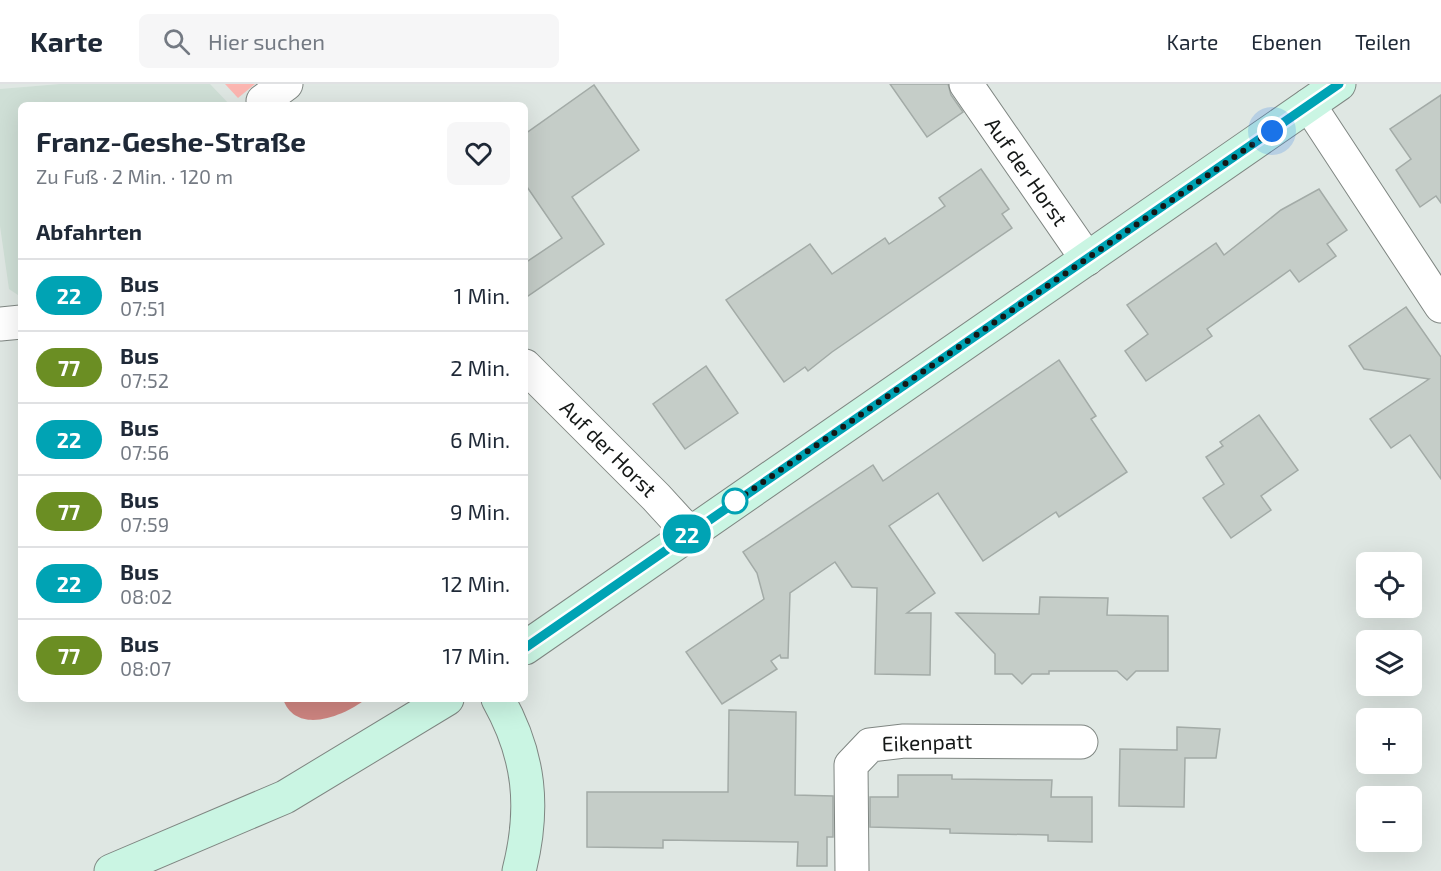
<!DOCTYPE html>
<html lang="de">
<meta charset="utf-8">
<style>
body{margin:0;font-family:"Exo 2",sans-serif;background:#f6f6f7;color:#1f2937;height:100vh;display:flex;flex-direction:column;font-size:22px;white-space:nowrap}
*{box-sizing:border-box;margin:0}
p{font-size:20px;color:#747a83}
.icon{flex:none;width:33px;height:33px;fill:none;stroke:currentColor;stroke-width:2;stroke-linecap:round;stroke-linejoin:round}
.map{position:relative;flex:1;overflow:hidden}
.panel{position:absolute;left:18px;top:18px;width:510px;height:600px;display:flex;flex-direction:column;background:#fff;border-radius:9px;box-shadow:0 6px 24px #0002}
.panel>*{flex:none}
.badge{padding:0 12px;border-radius:20px;font-size:21px;line-height:39px}
.controls{position:absolute;left:1356px;top:468px;display:grid;gap:12px}
.controls a{display:grid;place-items:center;width:66px;height:66px;border-radius:9px;background:#fff;box-shadow:0 6px 24px #0002;font-size:30px}
.you{position:absolute;width:30px;height:30px;margin:-15px;border:4px solid #fff;border-radius:50%;background:#1a73e8;box-shadow:0 0 0 9px #1a73e833}
.map>.badge{position:absolute;translate:-50% -50%;box-shadow:0 0 0 3px #fff}
h2{padding:0 18px;font-size:22px;line-height:54px}
.round{display:grid;place-items:center;flex:none;width:63px;height:63px;border-radius:9px;background:#f6f6f7}
.headline{display:flex;align-items:center;justify-content:space-between;height:102px;padding:0 18px}
h1{font-size:28px;font-weight:700;line-height:45px}
ul{padding:0;list-style:none}
li{display:flex;align-items:center;gap:18px;height:72px;padding:0 18px;border-top:2px solid #e0e1e3}
li div{flex:1}
li b{display:block;font-size:22px}
li em{font-style:normal}
li .badge{min-width:66px;font-weight:700;text-align:center}
header{display:flex;align-items:center;gap:36px;box-sizing:border-box;height:84px;padding:0 30px;background:#fff;border-bottom:2px solid #e0e1e3}
header strong{font-size:28px}
nav{display:flex;gap:33px;margin-inline-start:auto;font-size:21px}
.search{width:420px;height:54px;background:#f6f6f7;display:flex;align-items:center;gap:15px;box-sizing:border-box;padding:0 21px;border-radius:9px;color:#747a83;font-size:22px}
.map>svg:first-child{display:block}
</style>
<header>
<strong>Karte</strong>
<div class="search"><svg class="icon" aria-label="search" viewBox="0 0 24 24"><circle cx="10" cy="10" r="6"/><path d="M15 15l6 6"/></svg>Hier suchen</div>
<nav><a>Karte</a><a>Ebenen</a><a>Teilen</a></nav>
</header>
<div class="map">
<svg width="1441" height="787" viewBox="0 0 1441 787">
<rect width="100%" height="100%" fill="#dfe7e3"/>
<path fill="#cfdfd6" d="M 60,0 L 210,0 L 230,21 L 21,21 L 21,213 L 9,205 L 0,142 L 0,5 Z"/>
<path fill="#fcb6b1" d="M 225,0 L 255,0 L 238,14 Z"/>
<path fill="#ce8581" d="M 283,615 L 366,615 C 344,632 296,652 283,615 Z"/>
<g fill="#c5cdc8" stroke="#a3aba7" stroke-width="1.5">
<path d="M 890,0 L 948,0 L 951,11 L 963,28 L 927,53 Z"/>
<path d="M 594,1 L 639,66 L 572,113 L 604,160 L 525,214 L 525,179 L 562,154 L 525,100 L 525,50 Z"/>
<path d="M 1441,11 L 1441,119 L 1436,112 L 1420,123 L 1396,86 L 1411,75 L 1390,45 Z"/>
<path d="M 981,85 L 1009,125 L 1002,130 L 1012,144 L 832,268 L 808,287 L 805,283 L 784,298 L 726,216 L 810,160 L 832,190 L 885,154 L 889,160 L 945,122 L 939,114 Z"/>
<path d="M 1319,105 L 1347,146 L 1327,160 L 1336,172 L 1299,198 L 1290,186 L 1207,245 L 1212,252 L 1146,297 L 1125,267 L 1148,250 L 1127,221 L 1216,159 L 1224,171 L 1281,126 Z"/>
<path d="M 1406,223 L 1441,273 L 1441,395 L 1410,351 L 1391,364 L 1370,335 L 1429,295 L 1364,285 L 1349,262 Z"/>
<path d="M 1059,276 L 1096,332 L 1091,335 L 1127,388 L 1059,433 L 1056,428 L 983,477 L 938,409 L 889,442 L 935,509 L 907,529 L 931,529 L 930,591 L 875,590 L 877,504 L 852,503 L 835,478 L 790,509 L 788,574 L 781,574 L 780,571 L 771,577 L 777,585 L 722,620 L 686,568 L 764,515 L 757,489 L 743,468 L 873,381 L 883,397 Z"/>
<path d="M 706,282 L 738,329 L 685,365 L 653,320 Z"/>
<path d="M 1259,331 L 1298,386 L 1261,412 L 1271,426 L 1231,454 L 1203,414 L 1224,400 L 1206,373 L 1223,362 L 1220,358 Z"/>
<path d="M 1040,513 L 1108,514 L 1107,531 L 1168,532 L 1168,587 L 1136,587 L 1127,596 L 1117,587 L 1049,587 L 1049,590 L 1032,590 L 1022,600 L 1012,590 L 995,590 L 995,570 L 956,529 L 1039,530 Z"/>
<path d="M 729,626 L 796,628 L 795,711 L 833,712 L 833,753 L 827,753 L 827,782 L 797,782 L 798,758 L 663,756 L 663,764 L 587,763 L 587,708 L 728,708 Z"/>
<path d="M 1177,643 L 1220,645 L 1216,674 L 1185,674 L 1184,723 L 1119,722 L 1120,665 L 1177,666 Z"/>
<path d="M 898,691 L 952,691 L 952,695 L 1052,696 L 1051,713 L 1092,713 L 1092,758 L 1048,757 L 1048,751 L 950,749 L 950,745 L 870,743 L 870,713 L 898,713 Z"/>
</g>
<g fill="none" stroke-linecap="round" stroke-linejoin="round">
<defs>
<g id="street">
<path d="M 966,0 L 1087,175"/>
<path d="M 267,21 L 263,17 L 286,0"/>
<path d="M 1309,21 L 1441,222"/>
<path d="M 0,240 L 21,238"/>
<path d="M 525,282 L 656,413 L 689,449"/>
<path d="M 852,787 L 851,681 L 870,661 L 904,657 L 1081,658"/>
</g>
<g id="secondary">
<path d="M 525,564 L 1339,0"/>
<path d="M 498,615 C 530,672 535,724 519,787"/>
<path d="M 111,787 L 285,713 L 447,615"/>
</g>
</defs>
<use href="#street" stroke="#7f8682" stroke-width="35"/>
<use href="#secondary" stroke="#7f8682" stroke-width="35"/>
<use href="#street" stroke="#fff" stroke-width="33"/>
<use href="#secondary" stroke="#caf5e3" stroke-width="33"/>
</g>
<g fill="none" stroke-linecap="round" stroke-linejoin="round">
<defs>
<path id="line" d="M 525,564 L 1339,0"/>
</defs>
<use href="#line" stroke="#fff" stroke-width="14"/>
<use href="#line" stroke="#00a3b4" stroke-width="9"/>
<path stroke="#151817" stroke-width="6" stroke-dasharray="0 10.8" d="M 735,417 L 727,423 L 1272,47"/>
</g>
<circle fill="#fff" stroke="#00a3b4" stroke-width="3" cx="735" cy="417" r="12"/>
<g text-anchor="middle" stroke-width="5" stroke-linejoin="round" paint-order="stroke">
<g font-size="21" fill="#151817" stroke="#fff">
<text transform="translate(1026 88) rotate(55)" y="7">Auf der Horst</text>
<text transform="translate(608 365) rotate(45)" y="7">Auf der Horst</text>
<text transform="translate(927 659) rotate(-2)" y="7">Eikenpatt</text>
</g>
</g>
</svg>
<div class="controls">
<a><svg class="icon" aria-label="locate" viewBox="0 0 24 24"><circle cx="12" cy="12" r="6"/><path d="M12 2v4M12 18v4M2 12h4M18 12h4"/></svg></a>
<a><svg class="icon" aria-label="layers" viewBox="0 0 24 24"><path d="M12 4l9 5-9 5-9-5zM3 14l9 5 9-5"/></svg></a>
<a>+</a>
<a>−</a>
</div>
<div class="you" style="left:1272px;top:47px"></div>
<b class="badge" style="left:687px;top:450px;background:#00a3b4;color:#fff">22</b>
<section class="panel">
<div class="headline"><div><h1>Franz-Geshe-Straße</h1><p>Zu Fuß · 2 Min. · 120 m</p></div><a class="round"><svg class="icon" aria-label="heart" viewBox="0 0 24 24"><path d="M12 20l-8-8c-3-5 5-10 8-4 3-6 11-1 8 4z"/></svg></a></div>
<h2>Abfahrten</h2>
<ul>
<li><span class="badge" style="background:#00a3b4;color:#fff">22</span><div><b>Bus</b><p>07:51</p></div><em>1 Min.</em></li>
<li><span class="badge" style="background:#6b8e23;color:#fff">77</span><div><b>Bus</b><p>07:52</p></div><em>2 Min.</em></li>
<li><span class="badge" style="background:#00a3b4;color:#fff">22</span><div><b>Bus</b><p>07:56</p></div><em>6 Min.</em></li>
<li><span class="badge" style="background:#6b8e23;color:#fff">77</span><div><b>Bus</b><p>07:59</p></div><em>9 Min.</em></li>
<li><span class="badge" style="background:#00a3b4;color:#fff">22</span><div><b>Bus</b><p>08:02</p></div><em>12 Min.</em></li>
<li><span class="badge" style="background:#6b8e23;color:#fff">77</span><div><b>Bus</b><p>08:07</p></div><em>17 Min.</em></li>
</ul>
</section>
</div>
